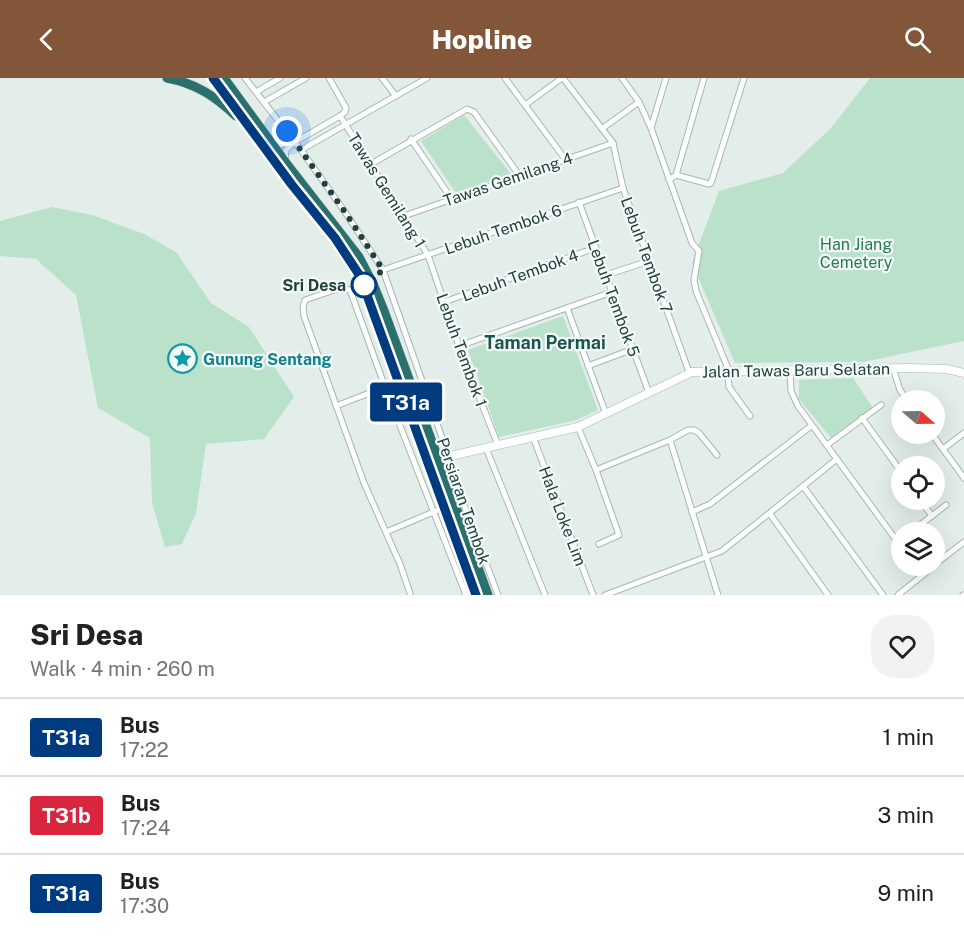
<!DOCTYPE html>
<meta charset="utf-8">
<style>
body{margin:0;font-family:"Public Sans",sans-serif;background:#f2f2f2;color:#202124;height:100vh;display:flex;flex-direction:column;font-size:22px;white-space:nowrap}
*{box-sizing:border-box;margin:0}
p{font-size:20px;color:#757577}
.icon{flex:none;width:33px;height:33px;fill:none;stroke:currentColor;stroke-width:2;stroke-linecap:round;stroke-linejoin:round}
.map{position:relative;height:517px;overflow:hidden}
.drawer{display:flex;flex-direction:column;background:#fff;flex:1}
.drawer>*{flex:none}
.badge{padding:0 12px;border-radius:4px;font-size:21px;line-height:39px}
.needle{width:39px;rotate:110deg}
.buttons{position:absolute;left:891px;top:312px;display:grid;gap:12px}
.buttons a{display:grid;place-items:center;width:54px;height:54px;border-radius:50%;background:#fff;box-shadow:0 6px 24px #0002;font-size:30px}
.you{position:absolute;width:30px;height:30px;margin:-15px;border:4px solid #fff;border-radius:50%;background:#1a73e8;box-shadow:0 0 0 9px #1a73e833}
.map>.badge{position:absolute;translate:-50% -50%;box-shadow:0 0 0 3px #fff}
.round{display:grid;place-items:center;flex:none;width:63px;height:63px;border-radius:24px;background:#f2f2f2}
.head{display:flex;align-items:center;justify-content:space-between;height:102px;padding:0 30px}
h1{font-size:28px;font-weight:800;line-height:45px}
ul{padding:0;list-style:none}
li{display:flex;align-items:center;gap:18px;height:78px;padding:0 30px;border-top:2px solid #e0e0e0}
li div{flex:1}
li b{display:block;font-size:22px}
li em{font-style:normal}
li .badge{min-width:66px;font-weight:700;text-align:center}
header{display:flex;justify-content:space-between;align-items:center;height:78px;padding:0 30px;background:#835539;color:#fff;font-size:27px;font-weight:800}
.map>svg:first-child{display:block}
</style>
<header><svg class="icon" aria-label="back" viewBox="0 0 24 24"><path d="M15 5l-7 7 7 7"/></svg>Hopline<svg class="icon" aria-label="search" viewBox="0 0 24 24"><circle cx="10" cy="10" r="6"/><path d="M15 15l6 6"/></svg></header>
<div class="map">
<svg width="964" height="517" viewBox="0 0 964 517">
<rect width="100%" height="100%" fill="#e3eeeb"/>
<g fill="#bae1ca">
<path d="M 870,0 L 964,0 L 964,263 L 863,284 L 735,285 L 692,185 L 719,113 L 783,95 L 831,50 Z"/>
<path d="M 464,37 L 511,96 L 456,115 L 421,63 Z"/>
<path d="M 52,129 L 92,137 L 144,156 L 176,174 L 211,225 L 249,249 L 294,319 L 264,361 L 206,366 L 196,435 L 182,466 L 165,469 L 152,425 L 150,360 L 98,330 L 76,217 L 36,181 L 0,178 L 0,143 Z"/>
<path d="M 563,238 L 598,332 L 577,342 L 499,359 L 468,272 Z"/>
<path d="M 853,300 L 873,330 L 831,360 L 799,321 L 799,302 Z"/>
</g>
<g fill="none" stroke-linecap="round" stroke-linejoin="round">
<defs>
<g id="street">
<path d="M 245,0 L 301,72 L 345,134 L 383,192 L 446,371 L 446,379 L 498,517"/>
<path d="M 329,0 L 346,30 L 345,34 L 340,38"/>
<path d="M 382,0 L 396,18"/>
<path d="M 505,0 L 565,81"/>
<path d="M 563,0 L 613,65 L 623,110 L 689,294"/>
<path d="M 622,0 L 639,24 L 651,50 L 692,165 L 699,173 L 694,202 L 696,213 L 727,288 L 729,309 L 750,338"/>
<path d="M 256,14 L 280,0"/>
<path d="M 264,24 L 306,0"/>
<path d="M 525,27 L 562,0"/>
<path d="M 603,50 L 639,24"/>
<path d="M 651,50 L 666,0"/>
<path d="M 411,61 L 451,120"/>
<path d="M 271,62 L 280,67 L 293,64"/>
<path d="M 301,72 L 427,0"/>
<path d="M 285,83 L 286,72 L 295,64 L 340,38 L 428,177 L 459,268 L 498,367"/>
<path d="M 371,86 L 467,31 L 474,34 L 519,97"/>
<path d="M 676,97 L 709,106 L 711,105 L 744,0"/>
<path d="M 669,102 L 676,97 L 704,0"/>
<path d="M 579,124 L 649,315"/>
<path d="M 404,138 L 613,65"/>
<path d="M 383,192 L 623,110"/>
<path d="M 606,197 L 649,183"/>
<path d="M 444,224 L 595,170"/>
<path d="M 567,230 L 606,336"/>
<path d="M 459,268 L 612,214"/>
<path d="M 588,288 L 633,271"/>
<path d="M 893,290 L 900,312 L 907,322"/>
<path d="M 790,292 L 791,313 L 798,328 L 902,470"/>
<path d="M 336,328 L 385,309"/>
<path d="M 862,340 L 902,395"/>
<path d="M 578,349 L 596,392 L 619,457 L 599,466"/>
<path d="M 932,356 L 964,400"/>
<path d="M 533,359 L 593,517"/>
<path d="M 670,362 L 718,517"/>
<path d="M 827,367 L 881,327"/>
<path d="M 486,370 L 545,517"/>
<path d="M 943,371 L 964,355"/>
<path d="M 596,392 L 670,362 L 688,352 L 694,352 L 699,355 L 717,377"/>
<path d="M 803,408 L 883,517"/>
<path d="M 920,422 L 932,438"/>
<path d="M 692,434 L 710,426 L 811,348"/>
<path d="M 770,436 L 828,517"/>
<path d="M 386,454 L 443,430"/>
<path d="M 911,454 L 946,427"/>
<path d="M 934,487 L 964,464"/>
<path d="M 914,488 L 922,497"/>
<path d="M 410,515 L 400,486 L 364,405 L 304,238 L 303,229 L 305,222 L 340,210 L 350,212 L 385,309 L 466,517"/>
<path d="M 605,517 L 722,473 L 837,381"/>
<path d="M 898,517 L 934,488"/>
<path d="M 963,517 L 964,517"/>
</g>
<path id="secondary" d="M 429,386 L 446,379 L 578,349 L 692,294 L 908,290 L 947,291 L 964,295"/>
<g id="highway">
<path d="M 167,0 C 195,5 215,18 236,38"/>
<path d="M 212,0 C 240,37 267,76 296,113 C 318,141 343,166 360,198 L 476,517"/>
<path d="M 224,0 L 286,85 L 359,179 L 373,206 L 384,233 L 488,517"/>
</g>
</defs>
<use href="#street" stroke="#a5b7b3" stroke-width="7"/>
<use href="#secondary" stroke="#a0bbb5" stroke-width="9"/>
<use href="#highway" stroke="#c1cac9" stroke-width="10"/>
<use href="#street" stroke="#fff" stroke-width="5"/>
<use href="#secondary" stroke="#fff" stroke-width="8"/>
<use href="#highway" stroke="#2a706c" stroke-width="9"/>
</g>
<g fill="none" stroke-linecap="round" stroke-linejoin="round">
<defs>
<path id="line" d="M 213,0 L 292,107 L 335,160 L 360,198 L 476,517"/>
</defs>
<use href="#line" stroke="#fff" stroke-width="14"/>
<use href="#line" stroke="#003b80" stroke-width="9"/>
<path stroke="#21413d" stroke-width="6" stroke-dasharray="0 10.8" d="M 287,53 L 345,134 L 383,192 L 364,207"/>
</g>
<defs>
<symbol id="sight-ring" viewBox="-11 -11 22 22"><circle r="9.5" fill="#f4faf8" stroke="#0f9aa8" stroke-width="1.5"/><path d="M0-6L1.8-2.2L6-1.7L2.9 1.2L3.7 5.4L0 3.3L-3.7 5.4L-2.9 1.2L-6-1.7L-1.8-2.2Z" fill="#0f9aa8"/></symbol>
</defs>
<g fill-rule="evenodd">
<use href="#sight-ring" x="166" y="264" width="33" height="33"/>
</g>
<circle fill="#fff" stroke="#003b80" stroke-width="3" cx="364" cy="207" r="12"/>
<g text-anchor="middle" stroke-width="4.5" stroke-linejoin="round" paint-order="stroke">
<g font-size="16" fill="#21413d" stroke="#f4faf8">
<text transform="translate(508 101) rotate(-19)" y="6">Tawas Gemilang 4</text>
<text transform="translate(387 112) rotate(58)" y="6">Tawas Gemilang 1</text>
<text transform="translate(503 151) rotate(-19)" y="6">Lebuh Tembok 6</text>
<text transform="translate(647 177) rotate(70)" y="6">Lebuh Tembok 7</text>
<text transform="translate(520 197) rotate(-20)" y="6">Lebuh Tembok 4</text>
<text transform="translate(614 220) rotate(70)" y="6">Lebuh Tembok 5</text>
<text transform="translate(462 272) rotate(70)" y="6">Lebuh Tembok 1</text>
<text transform="translate(796 292) rotate(-1)" y="6">Jalan Tawas Baru Selatan</text>
<text transform="translate(464 423) rotate(71)" y="6">Persiaran Tembok</text>
<text transform="translate(563 438) rotate(69)" y="6">Hala Loke Lim</text>
</g>
<g font-size="16" fill="#277c54" stroke="#f4faf8">
<text x="856" y="172">Han Jiang<tspan x="856" dy="18">Cemetery</tspan></text>
</g>
<g font-size="16" font-weight="bold" fill="#21413d" stroke="#f4faf8" text-anchor="end">
<text x="346" y="213">Sri Desa</text>
</g>
<g font-size="16" font-weight="bold" fill="#0d838f" stroke="#f4faf8" text-anchor="start">
<text x="203" y="287">Gunung Sentang</text>
</g>
<g font-size="18" font-weight="bold" fill="#1b554f" stroke="#f4faf8">
<text x="545" y="271">Taman Permai</text>
</g>
</g>
</svg>
<div class="buttons">
<a><svg class="needle" viewBox="-14 -14 28 28"><path d="M0-13l5 13h-10z" fill="#e53935"/><path d="M0 13l5-13h-10z" fill="#757577"/></svg></a>
<a><svg class="icon" aria-label="locate" viewBox="0 0 24 24"><circle cx="12" cy="12" r="6"/><path d="M12 2v4M12 18v4M2 12h4M18 12h4"/></svg></a>
<a><svg class="icon" aria-label="layers" viewBox="0 0 24 24"><path d="M12 4l9 5-9 5-9-5zM3 14l9 5 9-5"/></svg></a>
</div>
<div class="you" style="left:287px;top:53px"></div>
<b class="badge" style="left:406px;top:324px;background:#003b80;color:#fff">T31a</b>
</div>
<section class="drawer">
<div class="head"><div><h1>Sri Desa</h1><p>Walk · 4 min · 260 m</p></div><a class="round"><svg class="icon" aria-label="heart" viewBox="0 0 24 24"><path d="M12 20l-8-8c-3-5 5-10 8-4 3-6 11-1 8 4z"/></svg></a></div>
<ul>
<li><span class="badge" style="background:#003b80;color:#fff">T31a</span><div><b>Bus</b><p>17:22</p></div><em>1 min</em></li>
<li><span class="badge" style="background:#d7263d;color:#fff">T31b</span><div><b>Bus</b><p>17:24</p></div><em>3 min</em></li>
<li><span class="badge" style="background:#003b80;color:#fff">T31a</span><div><b>Bus</b><p>17:30</p></div><em>9 min</em></li>
</ul>
</section>
